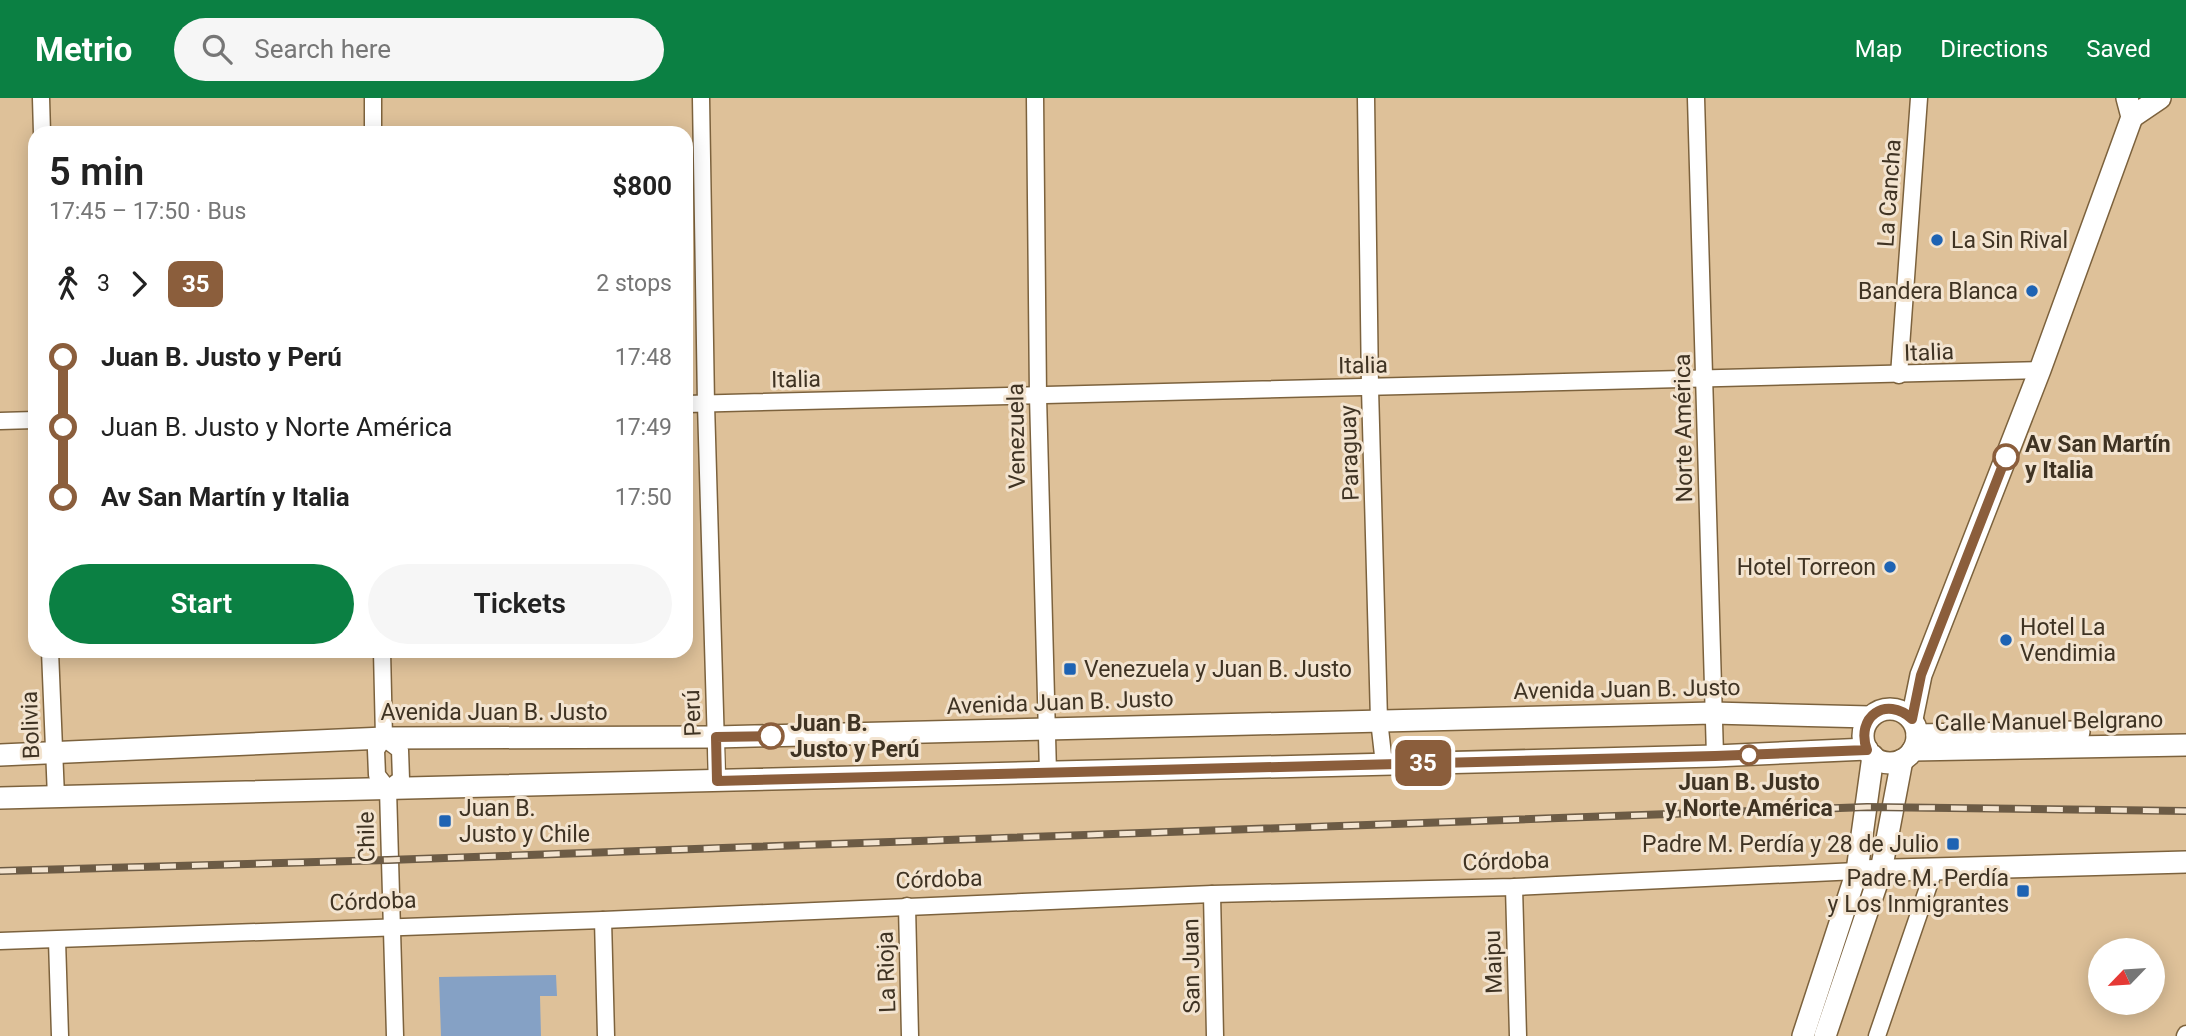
<!DOCTYPE html>
<meta charset="utf-8">
<style>
body{margin:0;font-family:Roboto,sans-serif;background:#f6f6f6;color:#222;height:100vh;display:flex;flex-direction:column;font-size:26px;white-space:nowrap}
*{box-sizing:border-box;margin:0}
p{font-size:23px;color:#767676}
.icon{flex:none;width:38px;height:38px;fill:none;stroke:currentColor;stroke-width:2;stroke-linecap:round;stroke-linejoin:round}
.map{position:relative;flex:1;overflow:hidden}
.details{position:absolute;left:28px;top:28px;width:665px;height:532px;display:flex;flex-direction:column;background:#fff;border-radius:21px;box-shadow:0 4px 18px #0003}
.details>*{flex:none}
.badge{padding:0 14px;border-radius:10px;font-size:24px;line-height:46px}
.needle{width:46px;rotate:245deg}
.buttons{position:absolute;left:2088px;top:840px;display:grid;gap:14px}
.buttons a{display:grid;place-items:center;width:77px;height:77px;border-radius:50%;background:#fff;box-shadow:0 4px 18px #0003;font-size:35px}
.map>.badge{position:absolute;translate:-50% -50%;box-shadow:0 0 0 4px #fff}
.legs{display:flex;align-items:center;gap:10px;height:77px;padding:0 21px;font-size:23px}
.legs p{margin-inline-start:auto}
.summary{display:flex;align-items:center;justify-content:space-between;height:119px;padding:0 21px}
h1{font-size:38px;font-weight:600;line-height:52px}
.cta{display:flex;gap:14px;margin-top:auto;padding:14px 21px}
.cta a{flex:1;height:80px;border-radius:42px;background:#0b8043;color:#fff;font-size:28px;font-weight:600;line-height:80px;text-align:center}
.cta a+a{background:#f6f6f6;color:#222}
ul{padding:0 21px;list-style:none}
li{display:flex;align-items:center;gap:24px;height:70px;font-size:26px}
li i{display:grid;place-items:center;width:10px;height:100%;margin:0 9px;background:currentColor}
li i::after{content:'';width:18px;height:18px;margin:-9px;border:5px solid;border-radius:50%;background:#fff}
li p{margin-inline-start:auto}
li:first-child i{background:linear-gradient(#0000 50%,currentColor 0)}
li:last-child i{background:linear-gradient(currentColor 50%,#0000 0)}
header{display:flex;align-items:center;gap:42px;box-sizing:border-box;height:98px;padding:0 35px;background:#0b8043;color:#fff}
header strong{font-size:33px}
nav{display:flex;gap:38px;margin-inline-start:auto;font-size:24px}
.search{width:490px;height:63px;background:#f6f6f6;display:flex;align-items:center;gap:18px;box-sizing:border-box;padding:0 24px;border-radius:38px;color:#767676;font-size:26px}
.map>svg:first-child{display:block}
</style>
<header>
<strong>Metrio</strong>
<div class="search"><svg class="icon" aria-label="search" viewBox="0 0 24 24"><circle cx="10" cy="10" r="6"/><path d="M15 15l6 6"/></svg>Search here</div>
<nav><a>Map</a><a>Directions</a><a>Saved</a></nav>
</header>
<div class="map">
<svg width="2186" height="938" viewBox="0 0 2186 938">
<rect width="100%" height="100%" fill="#dec199"/>
<path fill="#85a1c5" d="M 556,877 L 557,898 L 540,898 L 541,938 L 441,938 L 439,879 Z"/>
<g fill="none" stroke-linecap="round" stroke-linejoin="round">
<defs>
<g id="street">
<path d="M 41,0 L 42,35"/>
<path d="M 373,0 L 373,35"/>
<path d="M 701,0 L 706,306 L 717,683"/>
<path d="M 1035,0 L 1038,298 L 1048,675"/>
<path d="M 1366,0 L 1370,290 L 1379,622 L 1384,666"/>
<path d="M 1696,0 L 1715,658"/>
<path d="M 1899,277 L 1919,0"/>
<path d="M 686,306 L 2040,272"/>
<path d="M 0,323 L 35,322"/>
<path d="M 50,553 L 56,699"/>
<path d="M 382,553 L 384,640 L 376,652 L 377,677 L 388,691 L 395,938"/>
<path d="M 384,640 L 400,652 L 401,681 L 388,691"/>
<path d="M 1514,789 L 1518,938"/>
<path d="M 1212,796 L 1215,938"/>
<path d="M 907,808 L 910,938"/>
<path d="M 603,822 L 606,938"/>
<path d="M 57,842 L 60,938"/>
<path d="M 0,843 L 603,822 L 1212,796 L 1514,789 L 1857,773"/>
<path d="M 1877,938 L 1934,772"/>
<path d="M 2185,938 L 2186,936"/>
</g>
<g id="secondary">
<path d="M 2132,19 L 2160,0"/>
<circle cx="1890" cy="638" r="27"/>
<path d="M 1912,621 L 1921,577 L 2040,272 L 2132,19 L 2127,0"/>
<path d="M 1917,637 L 2079,634"/>
<path d="M 1913,652 L 2186,647"/>
<path d="M 0,657 L 384,640 L 716,639 L 1713,615 L 1870,619"/>
<path d="M 0,700 L 1715,658 L 1867,651"/>
<path d="M 1857,773 L 2186,764"/>
<path d="M 1803,938 L 1857,773 L 1873,658"/>
<path d="M 1825,938 L 1881,773 L 1902,662"/>
</g>
</defs>
<use href="#street" stroke="#7c623d" stroke-width="19"/>
<use href="#secondary" stroke="#7c623d" stroke-width="24"/>
<use href="#street" stroke="#fff" stroke-width="16"/>
<use href="#secondary" stroke="#fff" stroke-width="21"/>
<defs>
<path id="rail" d="M 0,773 L 388,762 L 1867,709 L 2186,713"/>
</defs>
<use href="#rail" stroke="#6c5b45" stroke-width="8"/>
<use href="#rail" stroke="#f3e4d0" stroke-width="5" stroke-dasharray="16" stroke-linecap="butt"/>
</g>
<g fill="none" stroke-linecap="round" stroke-linejoin="round">
<defs>
<path id="line-1" d="M 771,638 L 716,639 L 717,683 L 1715,658 L 1867,652 C 1855,619 1886,597 1912,621 L 1921,577 L 2006,359"/>
</defs>
<use href="#line-1" stroke="#fff" stroke-width="16"/>
<use href="#line-1" stroke="#8b5e3c" stroke-width="10"/>
</g>
<g fill="#1e63b3" stroke="#f3e4d0" stroke-width="2.5">
<circle cx="1937" cy="142" r="7"/>
<circle cx="2032" cy="193" r="7"/>
<circle cx="1890" cy="469" r="7"/>
<circle cx="2006" cy="542" r="7"/>
<rect x="1063" y="564" width="14" height="14" rx="3.5"/>
<rect x="438" y="716" width="14" height="14" rx="3.5"/>
<rect x="1946" y="739" width="14" height="14" rx="3.5"/>
<rect x="2016" y="786" width="14" height="14" rx="3.5"/>
</g>
<g fill="#fff" stroke="#8b5e3c" stroke-width="3.5">
<circle cx="2006" cy="359" r="12"/>
<circle cx="771" cy="638" r="12"/>
<circle cx="1749" cy="657" r="9"/>
</g>
<g text-anchor="middle" stroke-width="6" stroke-linejoin="round" paint-order="stroke">
<g font-size="23" fill="#3f3323" stroke="#f3e4d0">
<text transform="translate(1889 95) rotate(-86)" y="8">La Cancha</text>
<text transform="translate(1929 254) rotate(-2)" y="8">Italia</text>
<text transform="translate(1363 267) rotate(-1)" y="8">Italia</text>
<text transform="translate(796 281) rotate(-1)" y="8">Italia</text>
<text transform="translate(1683 330) rotate(-91)" y="8">Norte América</text>
<text transform="translate(1016 338) rotate(-91)" y="8">Venezuela</text>
<text transform="translate(1349 355) rotate(-92)" y="8">Paraguay</text>
<text transform="translate(1627 591) rotate(-1)" y="8">Avenida Juan B. Justo</text>
<text transform="translate(1060 604) rotate(-2)" y="8">Avenida Juan B. Justo</text>
<text x="494" y="622">Avenida Juan B. Justo</text>
<text transform="translate(692 615) rotate(-92)" y="8">Perú</text>
<text transform="translate(2049 623) rotate(-1)" y="8">Calle Manuel Belgrano</text>
<text transform="translate(30 627) rotate(-92)" y="8">Bolivia</text>
<text transform="translate(366 739) rotate(-91)" y="8">Chile</text>
<text transform="translate(1506 763) rotate(-2)" y="8">Córdoba</text>
<text transform="translate(939 781) rotate(-2)" y="8">Córdoba</text>
<text transform="translate(373 803) rotate(-2)" y="8">Córdoba</text>
<text transform="translate(1493 864) rotate(-92)" y="8">Maipu</text>
<text transform="translate(1191 868) rotate(-91)" y="8">San Juan</text>
<text transform="translate(886 874) rotate(-92)" y="8">La Rioja</text>
</g>
<g font-size="23" fill="#3f3323" stroke="#f3e4d0" text-anchor="start">
<text x="1951" y="150">La Sin Rival</text>
<text x="2018" y="201" text-anchor="end">Bandera Blanca</text>
<text x="1876" y="477" text-anchor="end">Hotel Torreon</text>
<text x="2020" y="537">Hotel La<tspan x="2020" dy="26">Vendimia</tspan></text>
<text x="1084" y="579">Venezuela y Juan B. Justo</text>
<text x="459" y="718">Juan B.<tspan x="459" dy="26">Justo y Chile</tspan></text>
<text x="1939" y="754" text-anchor="end">Padre M. Perdía y 28 de Julio</text>
<text x="2009" y="788" text-anchor="end">Padre M. Perdía<tspan x="2009" dy="26">y Los Inmigrantes</tspan></text>
</g>
<g font-size="23" font-weight="bold" fill="#3f3323" stroke="#f3e4d0" text-anchor="start">
<text x="2025" y="354">Av San Martín<tspan x="2025" dy="26">y Italia</tspan></text>
<text x="790" y="633">Juan B.<tspan x="790" dy="26">Justo y Perú</tspan></text>
<text x="1749" y="692" text-anchor="middle">Juan B. Justo<tspan x="1749" dy="26">y Norte América</tspan></text>
</g>
</g>
</svg>
<div class="buttons">
<a><svg class="needle" viewBox="-14 -14 28 28"><path d="M0-13l5 13h-10z" fill="#e53935"/><path d="M0 13l5-13h-10z" fill="#767676"/></svg></a>
</div>
<b class="badge" style="left:1423px;top:665px;background:#8b5e3c;color:#fff">35</b>
<section class="details">
<div class="summary"><div><h1>5 min</h1><p>17:45 – 17:50 · Bus</p></div><b>$800</b></div>
<div class="legs"><svg class="icon" aria-label="walk" viewBox="0 0 24 24"><circle cx="13" cy="4" r="2"/><path d="M13 8l-2 6 4 7M11 14l-3 7M7 12l3-4h3l4 4"/></svg>3<svg class="icon" aria-label="forward" viewBox="0 0 24 24"><path d="M9 5l7 7-7 7"/></svg><b class="badge" style="background:#8b5e3c;color:#fff">35</b><p>2 stops</p></div>
<ul>
<li><i style="color:#8b5e3c"></i><b>Juan B. Justo y Perú</b><p>17:48</p></li>
<li><i style="color:#8b5e3c"></i><span>Juan B. Justo y Norte América</span><p>17:49</p></li>
<li><i style="color:#8b5e3c"></i><b>Av San Martín y Italia</b><p>17:50</p></li>
</ul>
<div class="cta"><a>Start</a><a>Tickets</a></div>
</section>
</div>
